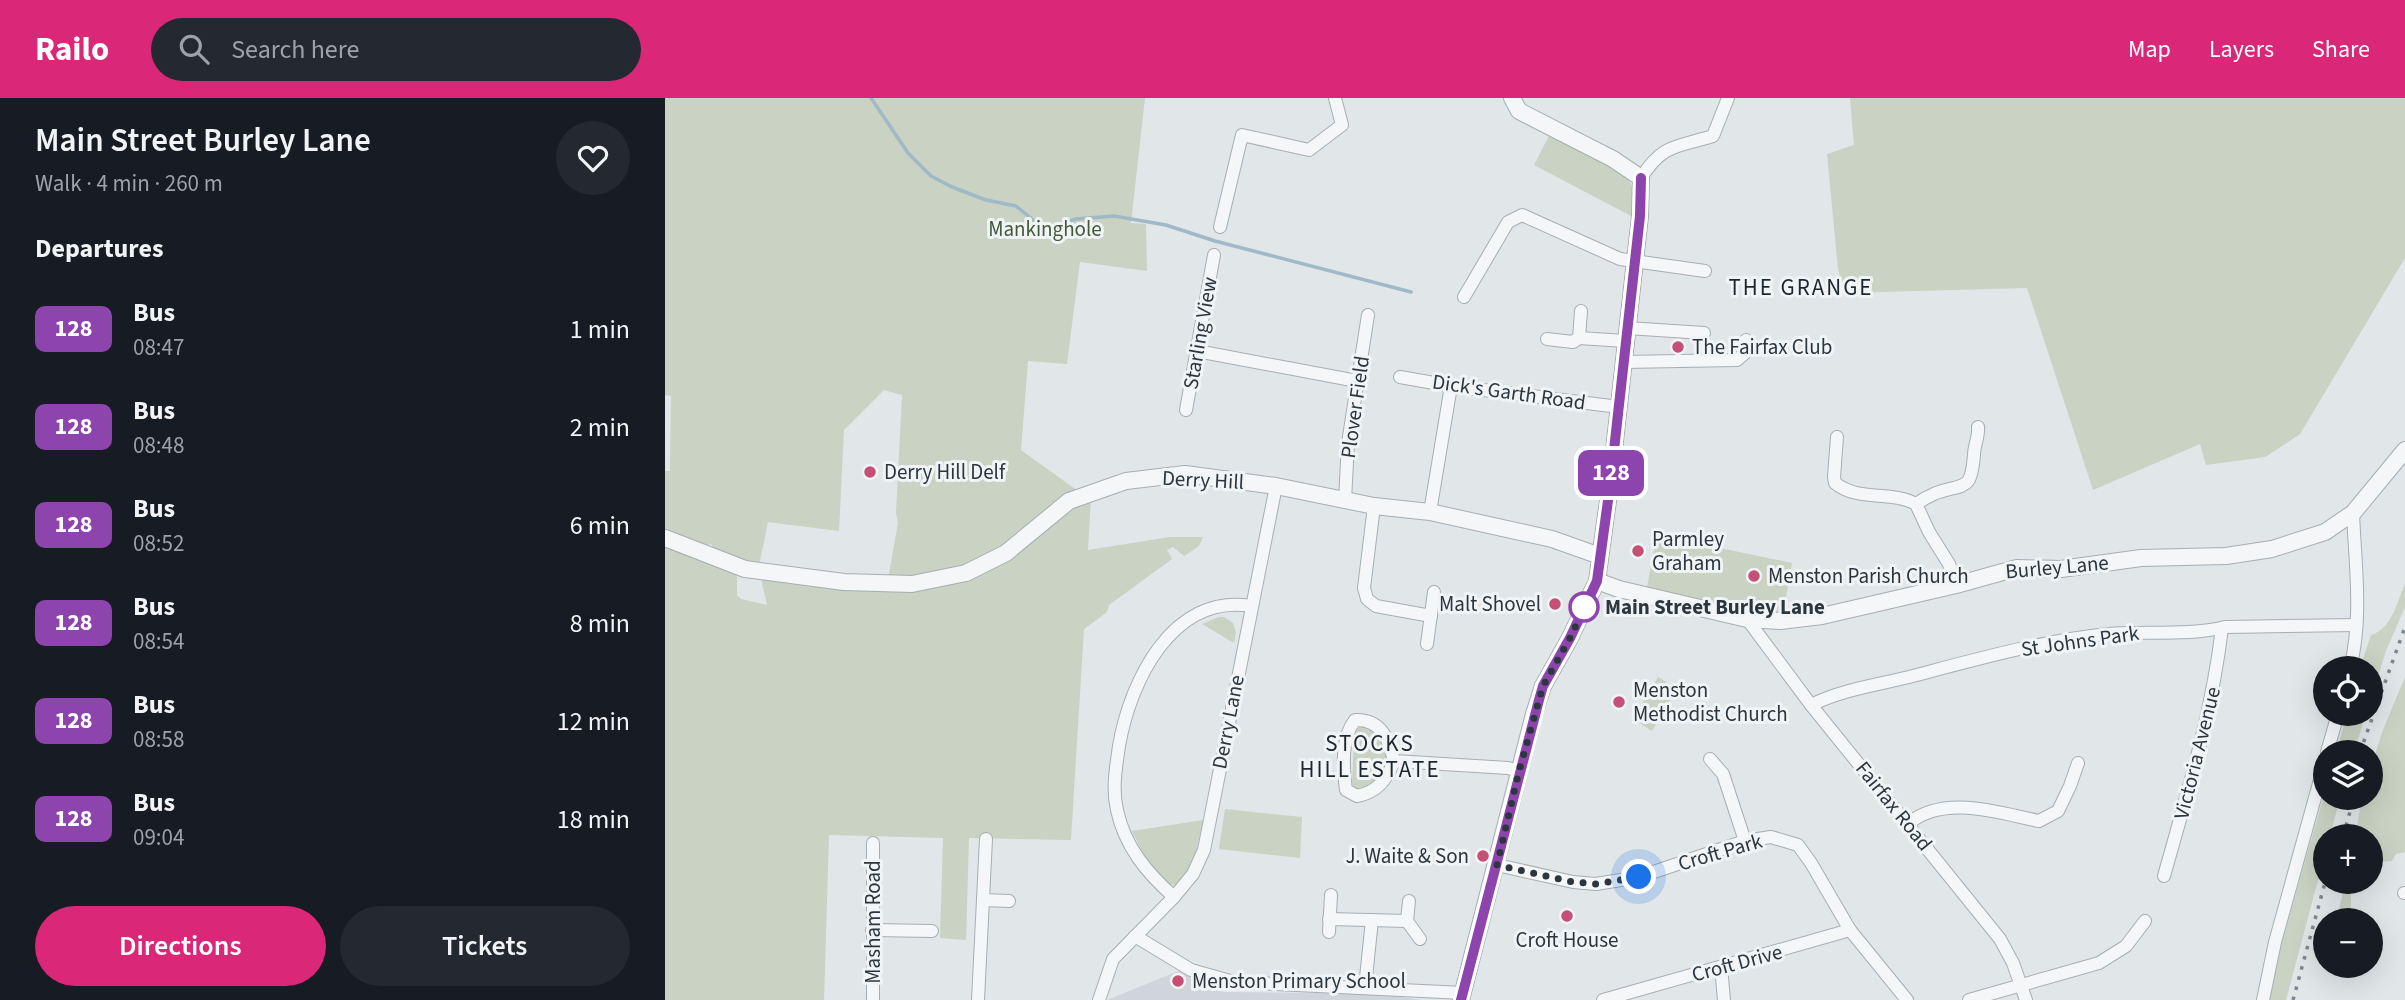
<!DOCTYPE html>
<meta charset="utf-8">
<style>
body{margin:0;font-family:"Source Sans 3",sans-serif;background:#242831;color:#f1f3f6;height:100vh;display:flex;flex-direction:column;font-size:26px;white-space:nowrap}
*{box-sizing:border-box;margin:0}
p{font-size:23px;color:#9ea1a6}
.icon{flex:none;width:38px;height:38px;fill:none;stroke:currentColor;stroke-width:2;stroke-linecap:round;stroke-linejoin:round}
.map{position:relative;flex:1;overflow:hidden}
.side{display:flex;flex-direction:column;background:#171b24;width:665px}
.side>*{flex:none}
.badge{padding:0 14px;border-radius:10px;font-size:24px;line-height:46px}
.tools{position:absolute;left:1648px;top:558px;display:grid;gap:14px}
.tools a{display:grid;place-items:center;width:70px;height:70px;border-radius:50%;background:#171b24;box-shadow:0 7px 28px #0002;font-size:35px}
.you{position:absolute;width:35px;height:35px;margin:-18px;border:5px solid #fff;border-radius:50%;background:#1a73e8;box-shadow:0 0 0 10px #1a73e833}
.map>.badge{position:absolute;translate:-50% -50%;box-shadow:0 0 0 4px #fff}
h2{padding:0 35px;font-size:26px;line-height:63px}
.round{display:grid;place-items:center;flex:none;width:74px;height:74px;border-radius:37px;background:#242831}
.overview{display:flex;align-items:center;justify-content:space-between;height:119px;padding:0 35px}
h1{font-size:33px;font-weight:600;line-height:52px}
.button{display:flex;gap:14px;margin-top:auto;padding:14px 35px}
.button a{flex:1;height:80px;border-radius:42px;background:#db2777;color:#fff;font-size:28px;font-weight:600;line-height:80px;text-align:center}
.button a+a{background:#242831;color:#f1f3f6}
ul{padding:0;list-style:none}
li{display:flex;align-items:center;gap:21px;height:98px;padding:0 35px}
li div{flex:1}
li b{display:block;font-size:26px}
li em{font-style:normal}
li .badge{min-width:77px;font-weight:700;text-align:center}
header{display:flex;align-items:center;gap:42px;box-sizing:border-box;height:98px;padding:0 35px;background:#db2777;color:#fff}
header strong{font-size:33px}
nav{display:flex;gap:38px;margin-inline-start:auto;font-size:24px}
.search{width:490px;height:63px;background:#242831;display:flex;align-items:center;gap:18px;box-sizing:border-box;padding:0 24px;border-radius:38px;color:#9ea1a6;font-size:26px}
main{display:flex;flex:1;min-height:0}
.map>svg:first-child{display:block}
</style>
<header>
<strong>Railo</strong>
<div class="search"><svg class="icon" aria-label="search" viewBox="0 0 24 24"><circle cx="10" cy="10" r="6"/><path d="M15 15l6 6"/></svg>Search here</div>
<nav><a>Map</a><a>Layers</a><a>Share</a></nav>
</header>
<main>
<section class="side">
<div class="overview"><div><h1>Main Street Burley Lane</h1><p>Walk · 4 min · 260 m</p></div><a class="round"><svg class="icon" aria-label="heart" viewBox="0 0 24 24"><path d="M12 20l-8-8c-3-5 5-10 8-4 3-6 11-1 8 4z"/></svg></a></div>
<h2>Departures</h2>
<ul>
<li><span class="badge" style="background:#8e44ad;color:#fff">128</span><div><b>Bus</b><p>08:47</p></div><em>1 min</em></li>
<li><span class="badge" style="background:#8e44ad;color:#fff">128</span><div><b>Bus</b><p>08:48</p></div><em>2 min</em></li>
<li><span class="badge" style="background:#8e44ad;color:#fff">128</span><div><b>Bus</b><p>08:52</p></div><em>6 min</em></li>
<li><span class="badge" style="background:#8e44ad;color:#fff">128</span><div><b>Bus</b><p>08:54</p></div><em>8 min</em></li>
<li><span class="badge" style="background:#8e44ad;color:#fff">128</span><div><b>Bus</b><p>08:58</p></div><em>12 min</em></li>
<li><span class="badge" style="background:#8e44ad;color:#fff">128</span><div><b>Bus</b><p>09:04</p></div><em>18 min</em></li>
</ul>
<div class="button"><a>Directions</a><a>Tickets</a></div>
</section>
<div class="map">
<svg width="1740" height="902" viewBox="0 0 1740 902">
<rect width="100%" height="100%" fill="#e1e6e9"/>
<path fill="#cfd5da" d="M 516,872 L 558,894 L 716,896 L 757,902 L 442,902 Z"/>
<g fill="#c9d2c3">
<path d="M 0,0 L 480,0 L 466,125 L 481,126 L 482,173 L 415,164 L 402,266 L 363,263 L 356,352 L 413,393 L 396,399 L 341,455 L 295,472 L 223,481 L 233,425 L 231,415 L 237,297 L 219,292 L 179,332 L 174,433 L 103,424 L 94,467 L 50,453 L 46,446 L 39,449 L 0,434 L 0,373 L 5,373 L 6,298 L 0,297 Z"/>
<path d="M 1185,0 L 1740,0 L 1740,160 L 1635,336 L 1600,359 L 1541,367 L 1535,346 L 1428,392 L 1362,190 L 1179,195 L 1173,171 L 1162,56 L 1189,47 Z"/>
<path d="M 885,36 C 906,47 956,66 966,86 C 970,96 969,108 968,119 L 869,67 Z"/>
<path d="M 426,398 L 423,452 L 505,439 L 538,439 L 534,448 L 519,458 L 508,449 L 502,452 L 507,461 L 444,507 L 442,514 L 419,531 L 406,742 L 304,740 L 301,842 L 275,840 L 278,740 L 164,737 L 159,902 L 0,902 L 0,445 L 72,471 L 72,497 L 76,501 L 102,507 L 96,481 L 205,493 L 280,486 L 398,418 Z"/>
<path d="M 992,437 L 1127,465 L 1118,516 L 1089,514 L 982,489 Z"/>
<path d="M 1740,486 L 1740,509 L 1721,553 L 1706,599 L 1706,570 L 1695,570 L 1706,537 C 1727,531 1732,504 1740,486 Z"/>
<path d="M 554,519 L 559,519 L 568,525 L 571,535 L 569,545 L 537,526 Z"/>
<path d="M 993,579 L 1012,591 L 987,633 L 968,621 Z"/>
<path d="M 1740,579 L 1740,754 L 1731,756 L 1727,763 L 1706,765 L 1706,738 L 1690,738 L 1697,700 L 1706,700 L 1706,669 L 1718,632 Z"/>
<path d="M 1682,616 L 1701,616 L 1689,654 L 1671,654 Z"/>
<path d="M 696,628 L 702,628 L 720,644 L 724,664 L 706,689 L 691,692 L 687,685 L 689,644 C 686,636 690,633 696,628 Z"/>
<path d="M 1661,690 L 1661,700 L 1675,700 L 1665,738 L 1661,738 L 1661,752 L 1621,902 L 1604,902 L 1615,851 Z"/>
<path d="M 560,711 L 637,719 L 635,760 L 554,751 Z"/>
<path d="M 538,722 L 529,764 L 514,785 L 509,787 L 505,786 L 490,772 L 479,757 L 467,733 Z"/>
<path d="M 1681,784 L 1686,784 L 1686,822 L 1671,822 Z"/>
</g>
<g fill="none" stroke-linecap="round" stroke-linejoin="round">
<path stroke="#9fb9c6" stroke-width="3.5" d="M 206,0 L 243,55 L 266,78 L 287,89 L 321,102 L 351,108 L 379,131 L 411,121 L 449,118 L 501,127 L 550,143 L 746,194"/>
<defs>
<g id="minor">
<path d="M 976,80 C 998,45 1013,49 1048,38 L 1063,0"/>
<path d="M 555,129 L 577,37 L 644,52 L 677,27 L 670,0"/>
<path d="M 799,199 L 843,124 L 857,117 L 955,161 L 1040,173"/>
<path d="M 962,230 L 1039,235"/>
<path d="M 914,240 L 916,213"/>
<path d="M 882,241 L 908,244 L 914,240 L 960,243"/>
<path d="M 532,253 L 692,283"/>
<path d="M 958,264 L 1072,262 L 1080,255 L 1081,242"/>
<path d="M 735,279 L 786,288 L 954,309"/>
<path d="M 521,312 L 549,157"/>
<path d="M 1172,339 L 1169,379 L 1170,385 C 1193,404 1226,392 1251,406 L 1264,434 L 1284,466 L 1291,487"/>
<path d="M 680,402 L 683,345 L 703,217"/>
<path d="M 1251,406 C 1257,402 1264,398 1271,395 C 1300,385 1306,394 1309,357 C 1309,347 1314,339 1313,329"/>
<path d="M 709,408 L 699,490 L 702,501 L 711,508 L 766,518"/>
<path d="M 765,414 L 786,288"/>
<path d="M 1082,521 L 1146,607 L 1335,841 L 1348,865 L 1361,902"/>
<path d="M 762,546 L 769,494"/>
<path d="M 1685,570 C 1698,521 1690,465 1688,415"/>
<path d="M 1146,607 C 1176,592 1211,587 1244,579 C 1309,562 1375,543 1443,536 C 1480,533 1525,538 1560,529 L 1691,527"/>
<path d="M 1662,654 L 1673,616"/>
<path d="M 1045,661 L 1058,676 L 1080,743"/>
<path d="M 729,663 C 724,641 716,621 690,622 C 676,640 678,669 681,692 L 692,698 C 713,694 722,681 729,663 L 843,670 L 854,673"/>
<path d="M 1244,725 C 1280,696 1334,715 1374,723 L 1393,713 L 1405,688 L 1413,665"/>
<path d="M 208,745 L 208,902"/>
<path d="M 832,767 L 908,784 L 931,786 L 974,779 L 1080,743 L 1106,739 L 1133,747 L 1146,765 L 1185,832 L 1242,902"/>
<path d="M 1499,778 C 1522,696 1547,615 1557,530"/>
<path d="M 1739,795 L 1740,795"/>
<path d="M 509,799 C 482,775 460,749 452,712 C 447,691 451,669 454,648 C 465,584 507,495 586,508"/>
<path d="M 318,802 L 344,803"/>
<path d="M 664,821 L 742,823 L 755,841"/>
<path d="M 742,823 L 744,803"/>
<path d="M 207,832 L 267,833"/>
<path d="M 664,834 L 666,797"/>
<path d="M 470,838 L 526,872 L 569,884 L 799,895"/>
<path d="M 1056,869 L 1059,902"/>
<path d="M 700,889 L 707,822"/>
<path d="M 313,902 L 321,741"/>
<path d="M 434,902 L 448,861 L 509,799 L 528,776 L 539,752 L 611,388"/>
<path d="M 938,902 L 1185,832"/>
<path d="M 1304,902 L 1434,865 L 1461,848 L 1480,823"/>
<path d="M 1598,902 L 1610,844 L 1661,660"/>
</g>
<g id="tertiary">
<path d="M 0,440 L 80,471 L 179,484 L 247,486 L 301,475 L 341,455 L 404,403 L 461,383 L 520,376 L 611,388 L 709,408 L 765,414 L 887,441 L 935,458"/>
<path d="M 932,483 L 954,491 L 1082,521 L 1115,523 L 1157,518 L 1291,487 L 1352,470 L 1396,471 L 1476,460 L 1561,458 L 1607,451 L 1660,434 L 1688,415 L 1740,352"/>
<path d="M 796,902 L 869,616 L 878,588 L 905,540 L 932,483 L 945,388 L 975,118 L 976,80 L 948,61 L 854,13 L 847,0"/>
</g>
</defs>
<use href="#minor" stroke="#a7aeb3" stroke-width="14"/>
<use href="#tertiary" stroke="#a7aeb3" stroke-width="18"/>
<use href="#minor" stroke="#f4f6f7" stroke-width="12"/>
<use href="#tertiary" stroke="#f4f6f7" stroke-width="16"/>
<g stroke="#7c8891" stroke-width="3.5" stroke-dasharray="3.5 7" stroke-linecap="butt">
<path d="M 1695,654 L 1740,529"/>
<path d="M 1678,738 L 1689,700"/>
<path d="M 1628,902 L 1661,781"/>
</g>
</g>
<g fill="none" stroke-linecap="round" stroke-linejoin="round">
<defs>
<path id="line" d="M 796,902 L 874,602 L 878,588 L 905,540 L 932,483 L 945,388 L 975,118 L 976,80"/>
</defs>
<use href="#line" stroke="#fff" stroke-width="16"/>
<use href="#line" stroke="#8e44ad" stroke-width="10"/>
<path stroke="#2b363f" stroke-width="7" stroke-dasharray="0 12.6" d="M 919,509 L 923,502 L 905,540 L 878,588 L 854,673 L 832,767 L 908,784 L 931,786 L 974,779"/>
</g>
<g fill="#c45076" stroke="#f1f4f6" stroke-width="2.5">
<circle cx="1013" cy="249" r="7"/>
<circle cx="205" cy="374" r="7"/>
<circle cx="973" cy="453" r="7"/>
<circle cx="1089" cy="478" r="7"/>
<circle cx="890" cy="506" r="7"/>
<circle cx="954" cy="604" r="7"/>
<circle cx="818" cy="758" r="7"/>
<circle cx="902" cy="818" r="7"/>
<circle cx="513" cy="883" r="7"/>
</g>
<circle fill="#fff" stroke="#8e44ad" stroke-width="3.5" cx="919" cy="509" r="14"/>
<g text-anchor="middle" stroke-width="6" stroke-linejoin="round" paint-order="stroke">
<g font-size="21" fill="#455a39" stroke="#f1f4f6">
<text x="380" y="138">Mankinghole</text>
</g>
<g font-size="21" fill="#2b363f" stroke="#f1f4f6">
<text transform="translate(535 235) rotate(-80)" y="7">Starling View</text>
<text transform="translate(844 294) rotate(8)" y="7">Dick's Garth Road</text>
<text transform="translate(690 309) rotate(-82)" y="7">Plover Field</text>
<text transform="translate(538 382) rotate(3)" y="7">Derry Hill</text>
<text transform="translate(1392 469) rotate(-5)" y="7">Burley Lane</text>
<text transform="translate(1415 543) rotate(-8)" y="7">St Johns Park</text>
<text transform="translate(563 624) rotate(-79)" y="7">Derry Lane</text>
<text transform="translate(1532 655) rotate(-76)" y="7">Victoria Avenue</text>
<text transform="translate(1229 708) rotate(51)" y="7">Fairfax Road</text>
<text transform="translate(1055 754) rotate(-16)" y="7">Croft Park</text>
<text transform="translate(208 824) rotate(-90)" y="7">Masham Road</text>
<text transform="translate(1072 865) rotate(-15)" y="7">Croft Drive</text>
</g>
<g font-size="21" fill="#2b363f" stroke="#f1f4f6" text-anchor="start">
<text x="1027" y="256">The Fairfax Club</text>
<text x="219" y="381">Derry Hill Delf</text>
<text x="987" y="448">Parmley<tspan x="987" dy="24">Graham</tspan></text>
<text x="1103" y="485">Menston Parish Church</text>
<text x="876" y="513" text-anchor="end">Malt Shovel</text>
<text x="968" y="599">Menston<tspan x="968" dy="24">Methodist Church</tspan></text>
<text x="804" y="765" text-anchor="end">J. Waite &amp; Son</text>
<text x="902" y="849" text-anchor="middle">Croft House</text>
<text x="527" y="890">Menston Primary School</text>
</g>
<g font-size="21" font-weight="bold" fill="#2b363f" stroke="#f1f4f6" text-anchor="start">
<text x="940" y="516">Main Street Burley Lane</text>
</g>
<g font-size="23" letter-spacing="2" fill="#1d2730" stroke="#f1f4f6">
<text x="1136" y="197">THE GRANGE</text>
<text x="705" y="653">STOCKS<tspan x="705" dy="26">HILL ESTATE</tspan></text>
</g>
</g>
</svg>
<div class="tools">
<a><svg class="icon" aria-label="locate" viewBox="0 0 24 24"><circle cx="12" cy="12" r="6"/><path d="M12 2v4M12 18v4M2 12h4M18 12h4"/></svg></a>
<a><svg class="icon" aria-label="layers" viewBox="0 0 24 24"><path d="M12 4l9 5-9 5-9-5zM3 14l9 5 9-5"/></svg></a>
<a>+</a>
<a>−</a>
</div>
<div class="you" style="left:974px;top:779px"></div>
<b class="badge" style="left:946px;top:375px;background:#8e44ad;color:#fff">128</b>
</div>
</main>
